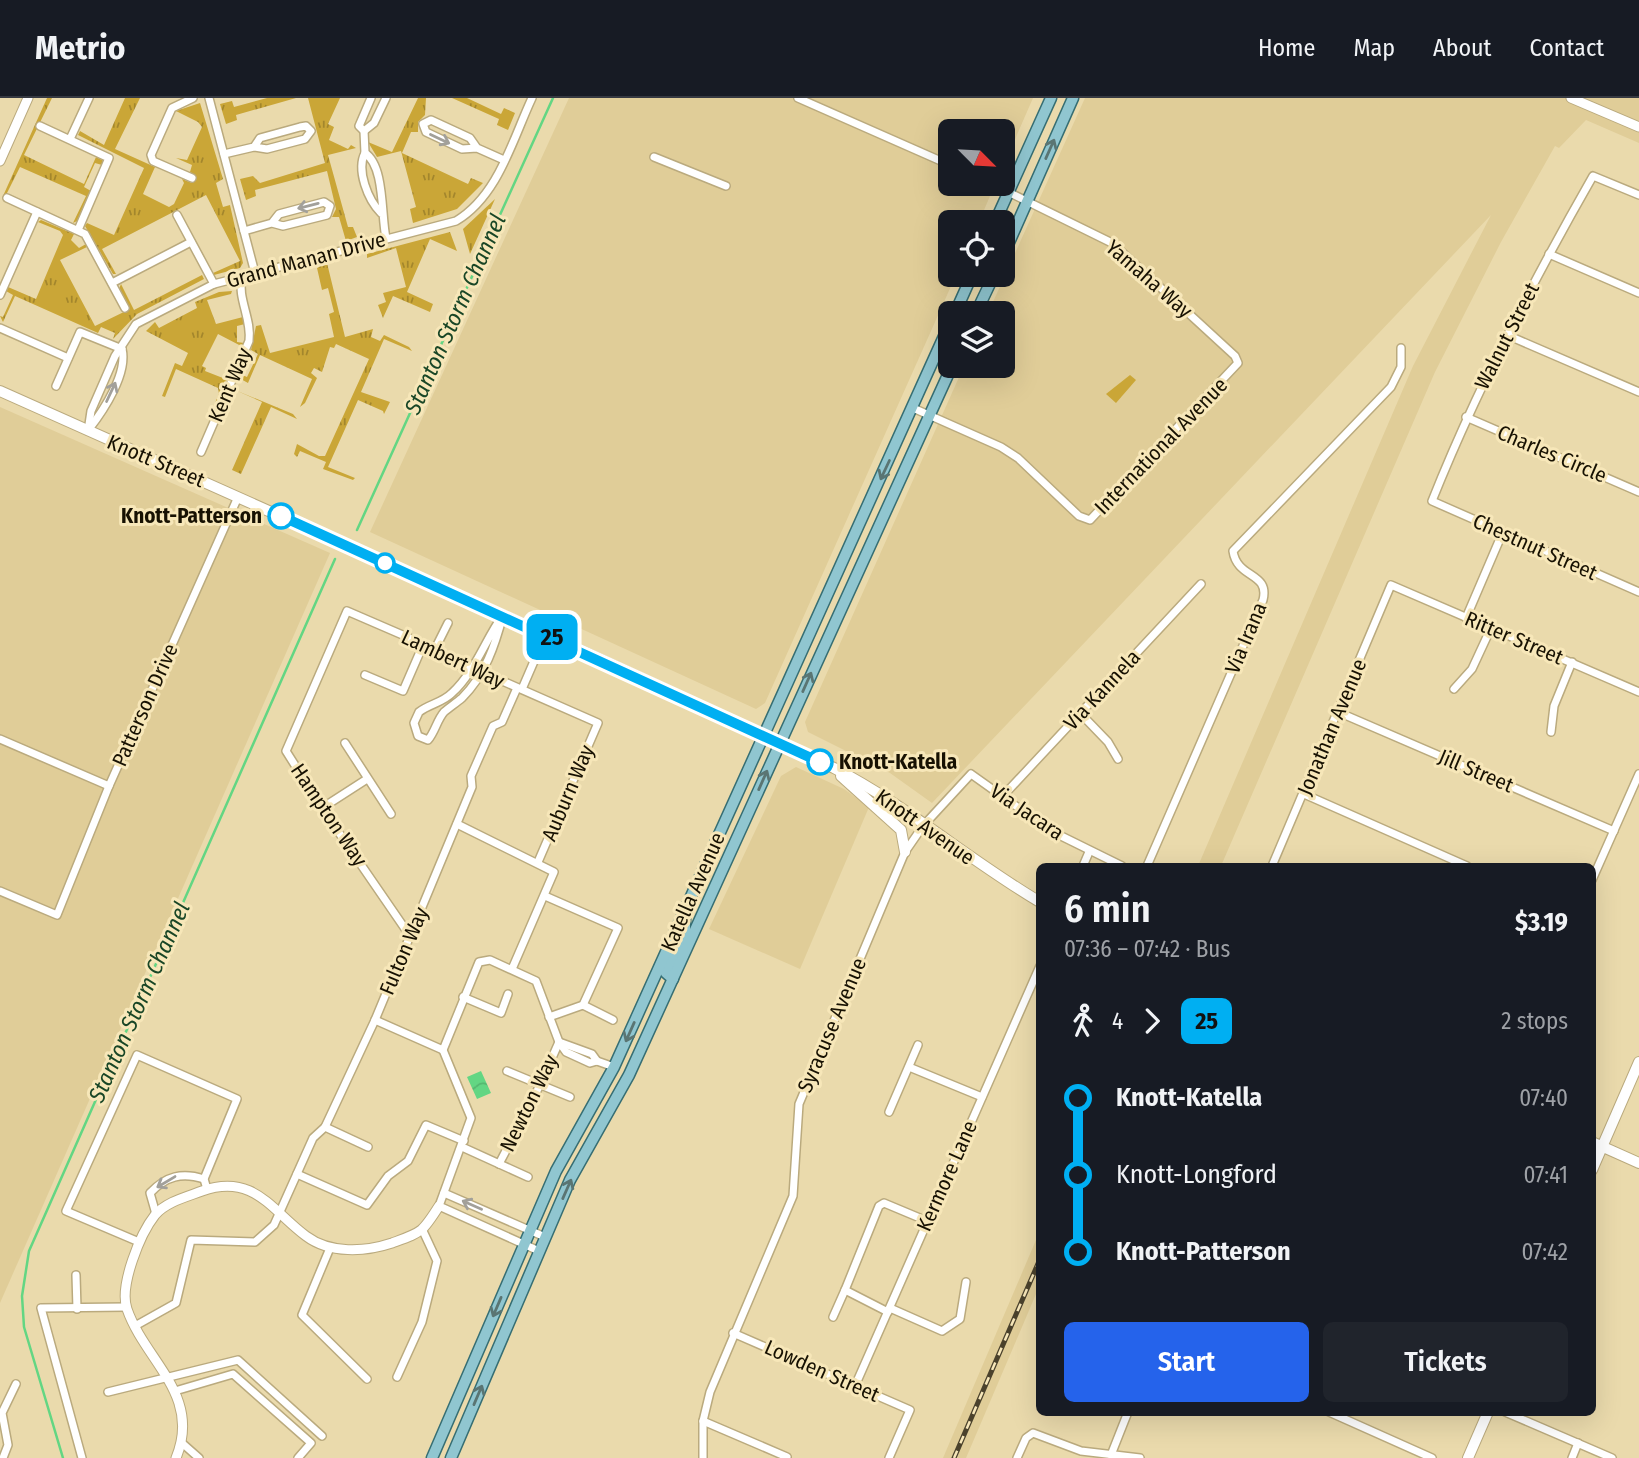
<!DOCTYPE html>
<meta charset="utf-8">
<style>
body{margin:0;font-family:"Fira Sans Condensed",sans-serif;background:#20242c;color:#f1f3f6;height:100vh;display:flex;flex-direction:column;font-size:26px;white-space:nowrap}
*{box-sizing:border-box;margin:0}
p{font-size:23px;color:#9ea1a6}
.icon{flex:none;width:38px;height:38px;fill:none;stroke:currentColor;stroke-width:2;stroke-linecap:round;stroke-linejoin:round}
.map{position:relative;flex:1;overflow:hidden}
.details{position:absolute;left:1036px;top:765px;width:560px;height:553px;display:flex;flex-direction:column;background:#171b24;border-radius:10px;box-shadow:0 7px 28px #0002}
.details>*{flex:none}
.badge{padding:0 14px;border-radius:10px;font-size:24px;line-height:46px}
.needle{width:46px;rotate:114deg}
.buttons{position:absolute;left:938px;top:21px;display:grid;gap:14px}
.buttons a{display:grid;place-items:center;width:77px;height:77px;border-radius:10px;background:#171b24;box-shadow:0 7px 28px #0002;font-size:35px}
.map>.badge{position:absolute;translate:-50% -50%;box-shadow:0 0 0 4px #fff}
.legs{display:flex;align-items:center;gap:10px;height:77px;padding:0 28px;font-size:23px}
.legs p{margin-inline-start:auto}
.overview{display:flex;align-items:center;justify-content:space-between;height:119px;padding:0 28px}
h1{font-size:38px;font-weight:600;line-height:52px}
.cta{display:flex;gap:14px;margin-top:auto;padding:14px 28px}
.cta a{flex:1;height:80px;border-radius:10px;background:#2563eb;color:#fff;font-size:28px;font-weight:600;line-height:80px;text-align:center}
.cta a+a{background:#20242c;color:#f1f3f6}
ul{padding:0 28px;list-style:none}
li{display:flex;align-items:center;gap:24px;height:77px;font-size:26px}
li i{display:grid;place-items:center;width:10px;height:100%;margin:0 9px;background:currentColor}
li i::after{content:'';width:18px;height:18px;margin:-9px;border:5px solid;border-radius:50%;background:#171b24}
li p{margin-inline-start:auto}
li:first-child i{background:linear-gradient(#0000 50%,currentColor 0)}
li:last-child i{background:linear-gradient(currentColor 50%,#0000 0)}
header{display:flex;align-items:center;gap:42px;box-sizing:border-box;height:98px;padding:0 35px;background:#171b24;border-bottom:2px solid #363941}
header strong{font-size:33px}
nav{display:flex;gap:38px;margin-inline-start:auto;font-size:24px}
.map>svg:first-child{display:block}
</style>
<header>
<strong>Metrio</strong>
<nav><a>Home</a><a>Map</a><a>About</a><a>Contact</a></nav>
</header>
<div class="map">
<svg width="1639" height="1360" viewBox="0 0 1639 1360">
<defs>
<pattern id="grass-tufts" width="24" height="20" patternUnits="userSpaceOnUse" patternTransform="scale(1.75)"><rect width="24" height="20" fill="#caa637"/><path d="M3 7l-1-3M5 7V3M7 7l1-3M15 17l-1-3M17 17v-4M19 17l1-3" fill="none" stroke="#a3862c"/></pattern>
<pattern id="water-waves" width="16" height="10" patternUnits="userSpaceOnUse" patternTransform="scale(1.75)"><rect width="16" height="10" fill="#63d683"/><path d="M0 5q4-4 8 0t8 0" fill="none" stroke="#55b770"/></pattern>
</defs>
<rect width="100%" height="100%" fill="#eadaac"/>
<g fill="#e0cd98">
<path d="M 569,0 L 1033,0 L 1003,69 L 1003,33 L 950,33 L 950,86 L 995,86 L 979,124 L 950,124 L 950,177 L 956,177 L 765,605 L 756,611 L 370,434 Z"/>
<path d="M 1085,0 L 1639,0 L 1639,45 L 1586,22 L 1559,50 L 1555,48 L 1501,144 L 1435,274 L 1221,768 L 1198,768 L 1413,268 L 1491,117 L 932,705 L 890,675 L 808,634 L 805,624 L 964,268 L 1003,268 L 1003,215 L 988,215 Z"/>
<path d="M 0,309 L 330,455 L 0,1205 Z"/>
<path d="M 796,669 L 844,691 L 869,709 L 800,871 L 709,831 L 781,678 Z"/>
<path d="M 1039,1135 L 1039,1189 L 966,1360 L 943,1360 Z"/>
</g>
<g fill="url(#grass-tufts)">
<path d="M 47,0 L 52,0 L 24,57 L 84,86 L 96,59 L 104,63 L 102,67 L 95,65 L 84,89 L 91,93 L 77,123 L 73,125 L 86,98 L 20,69 L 5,99 L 3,98 Z"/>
<path d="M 125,0 L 140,0 L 115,51 L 155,69 L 143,96 L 169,109 L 174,106 L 184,85 L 182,81 L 192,85 L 195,77 L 190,74 L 192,67 L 176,60 L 187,62 L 202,29 L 198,24 L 176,13 L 200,5 L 223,81 L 216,85 L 223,109 L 230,107 L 243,165 L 240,170 L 214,177 L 213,175 L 240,163 L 206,97 L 102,151 L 116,176 L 113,176 L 85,128 L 87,125 L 114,137 L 144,70 L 78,37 L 80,33 L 104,47 Z"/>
<path d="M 267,0 L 296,0 L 236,17 L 237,22 L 226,26 L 220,6 L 232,3 L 234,9 Z"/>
<path d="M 308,0 L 340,0 L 328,26 L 334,29 L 329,42 L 348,51 L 351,47 L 356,50 L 328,57 L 348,129 L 353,129 L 357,139 L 346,143 L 339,119 L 332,119 L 336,111 L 327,73 L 255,92 L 256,98 L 246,102 L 240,81 L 253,78 L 260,85 L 325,65 Z"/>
<path d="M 418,0 L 426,0 L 425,17 L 418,24 L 418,34 L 411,34 L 402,55 L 468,86 L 471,80 L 483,85 L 457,111 L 413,125 L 410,111 L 416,109 L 401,53 L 377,59 L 368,44 L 392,54 Z"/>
<path d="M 452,0 L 467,0 L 501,16 L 504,10 L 515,15 L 508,32 L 497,27 L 499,21 Z"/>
<path d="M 495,101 L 470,156 L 463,131 Z"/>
<path d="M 41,122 L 74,136 L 71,142 L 79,150 L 86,146 L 87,149 L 60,162 L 95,228 L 130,211 L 119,191 L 121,186 L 134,212 L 202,177 L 204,181 L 137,216 L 113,241 L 115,235 L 101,229 L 98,235 L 15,198 L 3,224 L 0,218 L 3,219 L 13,197 L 6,193 L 8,189 L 36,201 L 63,137 L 60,133 L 38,124 Z"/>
<path d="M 450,134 L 457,153 L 430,141 L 407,194 L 433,206 L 430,214 L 393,198 L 383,220 L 378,207 L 386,204 L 383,195 L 406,189 L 396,150 L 367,160 L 367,156 Z"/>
<path d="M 327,165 L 345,239 L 373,231 L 371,239 L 380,243 L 384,237 L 409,249 L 412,253 L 384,241 L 361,294 L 390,304 L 384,316 L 383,313 L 358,302 L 328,369 L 355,380 L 353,382 L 323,371 L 326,364 L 300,353 L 297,359 L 294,356 L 297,346 L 319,358 L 325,358 L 369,261 L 336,246 L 334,250 L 330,249 L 322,274 L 314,270 L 311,275 L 317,280 L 305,305 L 300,309 L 312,281 L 260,257 L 248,285 L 239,280 L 240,276 L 247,279 L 258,256 L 251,252 L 256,228 L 261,227 L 270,255 L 334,239 L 329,216 L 334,214 L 328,190 L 322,192 L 317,170 Z"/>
<path d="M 232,193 L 231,196 L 207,202 L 216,226 L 243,219 L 245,226 L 237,228 L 237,244 L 244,245 L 243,249 L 218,236 L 202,268 L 206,270 L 205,273 L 228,282 L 213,316 L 208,318 L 207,315 L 210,316 L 219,296 L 218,290 L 176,271 L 165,299 L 162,298 L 175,265 L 182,268 L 188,255 L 146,233 L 155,224 L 159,230 L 197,210 L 195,204 L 219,194 Z"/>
<path d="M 235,292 L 293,316 L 297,321 L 271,309 L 241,376 L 232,372 L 262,304 Z"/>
</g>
<path fill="#caa637" d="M 1130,277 L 1136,282 L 1116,305 L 1106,296 Z"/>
<path fill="url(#water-waves)" d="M 481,973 L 491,995 L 477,1001 L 467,979 Z"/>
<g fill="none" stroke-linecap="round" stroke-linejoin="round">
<g stroke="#63d683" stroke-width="2.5">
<path d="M 357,432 L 553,0"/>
<path d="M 63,1360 L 24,1229 L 22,1198 L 29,1153 L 335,461"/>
</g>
<defs>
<g id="minor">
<path d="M 209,0 L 255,175"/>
<path d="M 798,0 L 950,67"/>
<path d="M 40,28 L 109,60 L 78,132"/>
<path d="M 364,33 L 374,25 L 386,0"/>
<path d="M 70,41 L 89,0"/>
<path d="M 477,50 L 470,40 L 431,22 L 423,26 L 426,34 L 462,51 L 477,50 L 504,62"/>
<path d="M 365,55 L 364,33 L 359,28 L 371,0"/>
<path d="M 224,56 L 254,49 L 267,51 L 305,41 L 311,33 L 306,28 L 300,29 L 260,40 L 254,49"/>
<path d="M 654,59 L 726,88"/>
<path d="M 192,80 L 153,63 L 151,57 L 172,10 L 193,0"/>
<path d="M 1639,97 L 1593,78 C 1533,183 1477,290 1432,403 L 1639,494"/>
<path d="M 7,100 L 85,136 L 125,210"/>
<path d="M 381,115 C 368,102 356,72 365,55 C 385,68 381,118 386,140"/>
<path d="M 177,117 L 214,186"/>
<path d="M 244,133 L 272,125 L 283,128 L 327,117 L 330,108 L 324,104 L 279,116 L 272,125"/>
<path d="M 1549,156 L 1639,195"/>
<path d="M 112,185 L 191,144"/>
<path d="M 0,197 L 37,114"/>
<path d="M 0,230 L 68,260"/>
<path d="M 1507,237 L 1639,294"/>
<path d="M 56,288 L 80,234 L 122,251"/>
<path d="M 913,310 L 1001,349 L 1018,360 L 1079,418 L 1090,422 L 1238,265 L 1235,258 L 1112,145 L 992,86"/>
<path d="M 1466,319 L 1639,394"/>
<path d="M 89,331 C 104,312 128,275 122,251"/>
<path d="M 88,333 L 91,313 L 115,258 L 136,226 L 214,186 L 456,123 C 498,98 512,43 532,0"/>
<path d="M 201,354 L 249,243 C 252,221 237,200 242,179"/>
<path d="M 503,517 C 495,548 485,577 462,600 C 456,605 450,609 444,614 C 437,622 435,634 428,642 L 418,638 L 414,625 L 419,614 C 429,606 442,605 452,595 C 475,574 485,542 503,517 Z"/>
<path d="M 1466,520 L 1502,436"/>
<path d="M 435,551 L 448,525"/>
<path d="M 365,577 L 403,593 L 423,547"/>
<path d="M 522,591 L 535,561"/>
<path d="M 1454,591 L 1472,571 L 1491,530"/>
<path d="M 1338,614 L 1614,733"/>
<path d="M 1081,616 L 1108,644 L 1118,661"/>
<path d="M 1551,634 L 1554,608 L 1572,564"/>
<path d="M 0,641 L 109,688"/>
<path d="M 345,645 L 391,716"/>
<path d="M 1304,696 L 1467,768"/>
<path d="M 1003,698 L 1201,486"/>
<path d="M 322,710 L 367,681"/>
<path d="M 457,726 L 554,774 L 512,871"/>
<path d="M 1083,768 L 1089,754"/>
<path d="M 1147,768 L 1263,502 C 1270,474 1237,481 1233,453 L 1391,289 L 1401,269 L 1401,250"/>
<path d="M 1272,768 L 1391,487 L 1639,594"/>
<path d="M 1592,782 L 1639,676"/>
<path d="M 0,793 L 57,817 L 109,688 L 238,399"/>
<path d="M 545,798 L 618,830 L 583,907 L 549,919"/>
<path d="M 410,838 L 322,710 L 286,653 L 347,513 L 435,551 L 455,566 L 482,574 L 598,625 L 538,764"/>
<path d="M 463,899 L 501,915 L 508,896"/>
<path d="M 583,907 L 613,922"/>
<path d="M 375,922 L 443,952"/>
<path d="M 559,944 L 592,956 L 597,963"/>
<path d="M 909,969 L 982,999"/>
<path d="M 507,973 L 570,999"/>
<path d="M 889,1014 L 918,947"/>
<path d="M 325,1029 L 368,1049"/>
<path d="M 462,1049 L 528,1079"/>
<path d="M 499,1066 L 540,987 L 559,944"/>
<path d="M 297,1076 L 367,1107 L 388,1078 L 408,1063 L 426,1027 L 464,1043"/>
<path d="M 444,1095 L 545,1139"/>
<path d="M 156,1116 L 150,1095 C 166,1078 182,1074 204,1081"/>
<path d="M 139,1144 L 66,1113 L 137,957 L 237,1001 L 204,1081 L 207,1091"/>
<path d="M 330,1150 L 302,1217 L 367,1281"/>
<path d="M 539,1153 L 439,1108 L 471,1020 L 443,952 L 479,864 L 490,862 L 536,883 L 559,944 L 566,954 L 590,965 L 597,963 L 614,969"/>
<path d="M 76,1177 L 77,1211"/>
<path d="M 890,1210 L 942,1233 L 960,1221 L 966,1184"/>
<path d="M 888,1214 L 845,1192 L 879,1108 L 884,1105 L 927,1123"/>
<path d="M 833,1219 L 845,1192"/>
<path d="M 135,1228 L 176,1205 L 191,1142 L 255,1144 L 274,1127 L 313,1040 L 325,1029 L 375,922 L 472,689 L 471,678 L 493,628 L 502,624 L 517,590"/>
<path d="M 733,1235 L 910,1312 L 889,1360"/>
<path d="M 397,1279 L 422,1224 L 437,1163 L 423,1133"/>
<path d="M 855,1288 L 1040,868"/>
<path d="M 175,1293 L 233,1276 L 311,1345 L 298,1360"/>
<path d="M 108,1294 L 238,1262 L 322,1338"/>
<path d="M 1329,1314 L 1432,1360"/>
<path d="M 1505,1314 L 1612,1360"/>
<path d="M 703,1323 L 787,1359"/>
<path d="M 182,1345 L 199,1360"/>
<path d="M 1111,1357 L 1128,1314"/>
<path d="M 3,1360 L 8,1347 L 2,1315 L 16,1286"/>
<path d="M 82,1360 L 41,1210 L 126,1209"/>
<path d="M 703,1360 L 703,1323 L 710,1294 L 793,1098 L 799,1006 L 905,754 L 923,728 L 971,676 L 1051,733 L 1122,768"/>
<path d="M 1017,1360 L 1026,1340 L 1033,1335 L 1081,1353 L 1140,1360"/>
<path d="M 1572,1360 L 1578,1345"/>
</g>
<g id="tertiary">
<path d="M 1571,0 L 1639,29"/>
<path d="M 0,63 L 28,0"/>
<path d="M 176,1360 C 202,1297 145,1263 127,1211 C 119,1188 140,1136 155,1117 C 166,1104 186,1099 202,1093 C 254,1075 271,1112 306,1138 C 330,1156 365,1154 392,1145 C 422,1134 422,1135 439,1108"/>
</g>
<g id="secondary">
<path d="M 0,293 L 562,544 L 834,670 C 906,707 969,762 1040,804"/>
<path d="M 841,678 L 901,732 L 905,754"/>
<path d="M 1592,1044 L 1639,1065"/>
<path d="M 1592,1072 L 1639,964"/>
<path d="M 1468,1360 L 1488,1314"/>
</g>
<g id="primary">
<path d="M 995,124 L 1051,0"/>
<path d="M 1003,158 L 1073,0"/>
<path d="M 955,215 L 972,177"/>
<path d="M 976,215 L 994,177"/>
<path d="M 673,881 L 666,875 L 685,833 L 685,817"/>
<path d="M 432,1360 L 556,1073 L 614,969 L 950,225"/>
<path d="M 451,1360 L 570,1082 L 629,977 L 952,268"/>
</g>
</defs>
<use href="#minor" stroke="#baaa7e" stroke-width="10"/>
<use href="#tertiary" stroke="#baaa7e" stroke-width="11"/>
<use href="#secondary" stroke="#baaa7e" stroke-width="12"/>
<use href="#primary" stroke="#366e73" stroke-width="13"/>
<use href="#minor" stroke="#fff" stroke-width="7"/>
<use href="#tertiary" stroke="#fff" stroke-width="9"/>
<use href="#secondary" stroke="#fff" stroke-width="10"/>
<use href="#primary" stroke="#90c6d0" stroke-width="10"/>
<defs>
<path id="rail" d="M 954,1360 L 1040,1161"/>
</defs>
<use href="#rail" stroke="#4b422c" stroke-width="5"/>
<use href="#rail" stroke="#f7e7b9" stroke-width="2.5" stroke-dasharray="8" stroke-linecap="butt"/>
</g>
<defs><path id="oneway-shaft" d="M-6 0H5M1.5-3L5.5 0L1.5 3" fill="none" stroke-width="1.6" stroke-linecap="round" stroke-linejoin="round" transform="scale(1.75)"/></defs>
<g stroke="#a2a09a">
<use href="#oneway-shaft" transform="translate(440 41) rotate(25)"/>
<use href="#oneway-shaft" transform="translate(308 108) rotate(166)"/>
<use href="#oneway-shaft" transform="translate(111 294) rotate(-65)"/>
<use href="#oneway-shaft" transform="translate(166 1084) rotate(149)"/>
<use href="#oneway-shaft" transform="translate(472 1107) rotate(-156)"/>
</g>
<g stroke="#5a7573">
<use href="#oneway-shaft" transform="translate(1050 51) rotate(-66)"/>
<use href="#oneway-shaft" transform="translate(885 372) rotate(115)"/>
<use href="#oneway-shaft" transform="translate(807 584) rotate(-66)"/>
<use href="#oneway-shaft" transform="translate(763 682) rotate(-66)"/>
<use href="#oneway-shaft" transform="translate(630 934) rotate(114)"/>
<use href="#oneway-shaft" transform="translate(567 1091) rotate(-66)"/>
<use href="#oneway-shaft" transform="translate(497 1209) rotate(113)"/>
<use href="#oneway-shaft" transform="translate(478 1297) rotate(-67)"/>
</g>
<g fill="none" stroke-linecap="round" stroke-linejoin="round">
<defs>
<path id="line-1" d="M 281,418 L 820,664"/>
</defs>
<use href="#line-1" stroke="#fff" stroke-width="16"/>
<use href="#line-1" stroke="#00aff2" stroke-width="10"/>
</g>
<g fill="#fff" stroke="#00aff2" stroke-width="3.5">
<circle cx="281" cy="418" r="12"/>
<circle cx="385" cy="465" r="9"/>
<circle cx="820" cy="664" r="12"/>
</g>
<g text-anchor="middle" stroke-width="6" stroke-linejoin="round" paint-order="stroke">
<g font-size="21" fill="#171102" stroke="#f7e7b9">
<text transform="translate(306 162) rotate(-15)" y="7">Grand Manan Drive</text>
<text transform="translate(1149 181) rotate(41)" y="7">Yamaha Way</text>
<text transform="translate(1507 238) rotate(-63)" y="7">Walnut Street</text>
<text transform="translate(230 287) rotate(-67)" y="7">Kent Way</text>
<text transform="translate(1161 348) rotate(-46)" y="7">International Avenue</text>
<text transform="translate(1552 356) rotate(23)" y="7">Charles Circle</text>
<text transform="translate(156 363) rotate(23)" y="7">Knott Street</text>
<text transform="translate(1535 449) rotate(24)" y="7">Chestnut Street</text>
<text transform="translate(1246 540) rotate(-67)" y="7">Via Irana</text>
<text transform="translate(1514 540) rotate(23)" y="7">Ritter Street</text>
<text transform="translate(453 561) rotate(25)" y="7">Lambert Way</text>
<text transform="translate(1102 592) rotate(-47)" y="7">Via Kannela</text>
<text transform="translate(145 607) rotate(-66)" y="7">Patterson Drive</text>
<text transform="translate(1332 629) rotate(-67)" y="7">Jonathan Avenue</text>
<text transform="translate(1476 673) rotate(23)" y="7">Jill Street</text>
<text transform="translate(568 695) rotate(-67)" y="7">Auburn Way</text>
<text transform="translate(1027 714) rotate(34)" y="7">Via Jacara</text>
<text transform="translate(329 717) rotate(56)" y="7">Hampton Way</text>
<text transform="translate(925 729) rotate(35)" y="7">Knott Avenue</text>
<text transform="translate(693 794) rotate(-66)" y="7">Katella Avenue</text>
<text transform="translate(404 853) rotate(-67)" y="7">Fulton Way</text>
<text transform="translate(832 927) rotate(-67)" y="7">Syracuse Avenue</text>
<text transform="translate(529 1005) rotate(-64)" y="7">Newton Way</text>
<text transform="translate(947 1078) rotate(-66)" y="7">Kermore Lane</text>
<text transform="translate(822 1273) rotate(24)" y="7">Lowden Street</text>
</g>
<g font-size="21" font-weight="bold" fill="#171102" stroke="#f7e7b9" text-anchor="end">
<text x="262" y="425">Knott-Patterson</text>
<text x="839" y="671" text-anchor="start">Knott-Katella</text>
</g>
<g font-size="23" font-style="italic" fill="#194626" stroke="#f7e7b9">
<text transform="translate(455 216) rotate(-66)" y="8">Stanton Storm Channel</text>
<text transform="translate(139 904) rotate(-66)" y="8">Stanton Storm Channel</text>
</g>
</g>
</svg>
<div class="buttons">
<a><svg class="needle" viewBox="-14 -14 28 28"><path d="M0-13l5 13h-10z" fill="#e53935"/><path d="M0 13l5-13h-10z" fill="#9ea1a6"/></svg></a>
<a><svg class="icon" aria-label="locate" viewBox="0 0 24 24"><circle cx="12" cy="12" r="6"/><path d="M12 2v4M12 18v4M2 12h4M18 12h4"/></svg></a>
<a><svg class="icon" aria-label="layers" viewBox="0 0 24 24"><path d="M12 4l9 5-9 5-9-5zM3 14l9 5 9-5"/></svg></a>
</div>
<b class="badge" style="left:552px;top:539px;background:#00aff2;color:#111">25</b>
<section class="details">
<div class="overview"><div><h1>6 min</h1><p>07:36 – 07:42 · Bus</p></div><b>$3.19</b></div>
<div class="legs"><svg class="icon" aria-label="walk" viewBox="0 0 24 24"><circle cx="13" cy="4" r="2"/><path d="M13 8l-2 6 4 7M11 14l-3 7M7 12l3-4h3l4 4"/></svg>4<svg class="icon" aria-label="forward" viewBox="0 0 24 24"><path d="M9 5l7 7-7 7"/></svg><b class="badge" style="background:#00aff2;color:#111">25</b><p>2 stops</p></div>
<ul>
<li><i style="color:#00aff2"></i><b>Knott-Katella</b><p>07:40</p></li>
<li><i style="color:#00aff2"></i><span>Knott-Longford</span><p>07:41</p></li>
<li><i style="color:#00aff2"></i><b>Knott-Patterson</b><p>07:42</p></li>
</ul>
<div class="cta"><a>Start</a><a>Tickets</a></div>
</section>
</div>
